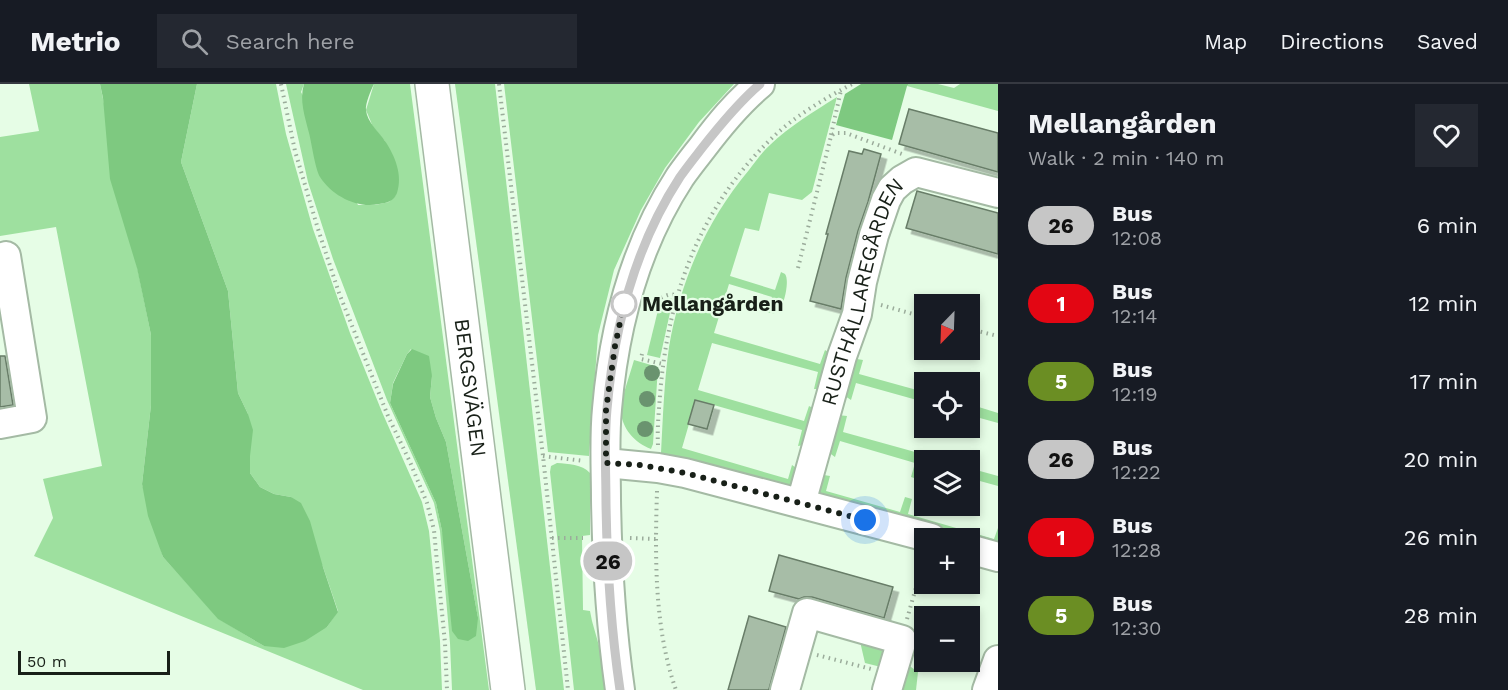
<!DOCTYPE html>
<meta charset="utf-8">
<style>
body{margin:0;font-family:"Work Sans",sans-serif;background:#242831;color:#f1f3f6;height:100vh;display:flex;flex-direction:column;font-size:22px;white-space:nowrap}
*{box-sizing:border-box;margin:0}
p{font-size:20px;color:#9ea1a6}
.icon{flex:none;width:33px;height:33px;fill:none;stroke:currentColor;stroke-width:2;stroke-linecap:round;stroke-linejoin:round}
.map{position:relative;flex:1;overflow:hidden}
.details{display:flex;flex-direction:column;background:#171b24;width:510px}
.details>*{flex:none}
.badge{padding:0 12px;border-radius:20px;font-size:21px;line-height:39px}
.needle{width:39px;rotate:203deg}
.tools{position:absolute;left:914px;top:210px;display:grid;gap:12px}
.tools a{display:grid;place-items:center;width:66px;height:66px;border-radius:0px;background:#171b24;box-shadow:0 3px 9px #0003;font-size:30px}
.scale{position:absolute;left:18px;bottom:15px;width:152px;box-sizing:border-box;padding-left:6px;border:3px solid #182018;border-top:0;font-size:16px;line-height:21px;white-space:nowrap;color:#182018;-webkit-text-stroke:4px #e6fde6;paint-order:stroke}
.you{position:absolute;width:30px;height:30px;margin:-15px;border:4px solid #fff;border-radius:50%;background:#1a73e8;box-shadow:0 0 0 9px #1a73e833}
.map>.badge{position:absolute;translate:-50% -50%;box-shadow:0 0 0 3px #fff}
.round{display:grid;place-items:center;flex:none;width:63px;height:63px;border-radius:0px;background:#242831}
.overview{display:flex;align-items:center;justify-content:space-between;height:102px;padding:0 30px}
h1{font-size:28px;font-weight:700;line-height:45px}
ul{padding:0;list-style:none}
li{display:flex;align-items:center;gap:18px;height:78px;padding:0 30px}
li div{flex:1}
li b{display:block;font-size:22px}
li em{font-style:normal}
li .badge{min-width:66px;font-weight:700;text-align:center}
header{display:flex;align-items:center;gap:36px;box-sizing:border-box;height:84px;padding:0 30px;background:#171b24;border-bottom:2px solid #363941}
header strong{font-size:28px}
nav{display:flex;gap:33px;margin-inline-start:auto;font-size:21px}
.search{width:420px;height:54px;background:#242831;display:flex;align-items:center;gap:15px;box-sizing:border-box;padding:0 21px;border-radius:0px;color:#9ea1a6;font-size:22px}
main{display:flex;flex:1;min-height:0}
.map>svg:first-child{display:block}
</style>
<header>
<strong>Metrio</strong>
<div class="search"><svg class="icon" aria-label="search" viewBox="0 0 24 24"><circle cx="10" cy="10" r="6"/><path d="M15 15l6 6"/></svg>Search here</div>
<nav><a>Map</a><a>Directions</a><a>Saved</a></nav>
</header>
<main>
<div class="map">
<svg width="998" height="606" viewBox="0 0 998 606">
<defs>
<filter id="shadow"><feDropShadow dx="5.5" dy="5.5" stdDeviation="0" flood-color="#0004"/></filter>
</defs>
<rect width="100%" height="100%" fill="#e6fde6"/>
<g fill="#9ee09f" fill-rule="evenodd">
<path d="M 29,0 L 100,0 L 151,251 L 151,321 L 142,400 L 163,473 L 219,535 L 264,562 L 327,543 L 338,527 L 323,483 L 291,413 L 274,410 L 260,403 L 250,389 L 248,330 L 238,309 L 228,207 L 181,78 L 197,0 L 276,0 L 286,50 L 313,145 L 350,249 L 382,328 L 422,418 L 429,447 L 440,557 L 442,606 L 363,606 L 34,472 L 53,434 L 43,395 L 102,382 L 56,143 L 0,152 L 0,53 L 39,47 Z"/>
<path d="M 286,0 L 304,0 L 301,8 L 358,121 L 375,121 L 389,118 L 396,111 L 385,57 L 373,43 L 366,26 L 374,0 L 410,0 L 489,606 L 452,606 L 450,559 L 440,447 L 434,419 L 387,316 L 333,175 L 308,98 ZM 411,265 L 432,292 L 430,313 L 436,334 L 446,358 L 478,534 L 442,447 L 436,419 L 390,319 L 393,299 L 407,270 Z"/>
<path d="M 455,0 L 495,0 L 564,606 L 536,606 Z"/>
<path d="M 504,0 L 734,0 L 699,38 L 665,84 L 641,126 L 614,186 L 598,251 L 589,372 L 548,368 Z"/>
<path d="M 909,0 L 938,0 L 954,4 L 960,0 L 998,0 L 998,27 L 907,2 Z"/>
<path d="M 837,13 L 812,108 L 802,116 L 769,109 L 759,147 L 745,144 L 730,192 L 775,206 L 781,188 C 782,189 784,189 785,190 C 790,196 784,225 777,228 C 774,230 771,229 767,228 L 772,213 L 729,200 L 714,249 L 820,280 L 825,266 L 831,270 L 819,305 L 814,305 L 818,288 L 712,259 L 698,306 L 804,337 L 809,322 L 813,324 L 804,361 L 798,362 L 802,346 L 696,316 L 682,364 L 788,395 L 792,381 L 799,386 L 794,399 L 787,402 L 770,400 L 661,369 C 663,334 664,298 669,263 C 680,198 706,137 749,86 C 756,77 762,68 770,61 C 790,42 813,28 837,13 Z"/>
<path d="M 668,214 L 673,215 L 660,274 L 647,271 L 660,218 Z"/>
<path d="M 857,275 L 863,276 L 859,290 L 924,308 L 924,318 L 856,299 L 851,316 L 845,312 L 853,276 Z"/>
<path d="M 634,276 L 658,283 L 653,360 L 651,365 C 635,359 621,344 621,326 C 622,311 630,291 634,276 Z"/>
<path d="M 969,320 L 998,329 L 998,339 L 969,331 Z"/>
<path d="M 838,331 L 847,332 L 843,348 L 944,376 L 924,376 L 924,381 L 922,380 L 917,395 L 911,393 L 915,379 L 840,357 L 835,373 L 828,368 Z"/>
<path d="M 557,379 C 568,380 582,380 590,389 L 590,451 L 582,452 L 583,526 L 590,527 L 592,537 L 603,576 L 607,606 L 574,606 L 550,388 L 551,382 Z"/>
<path d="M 969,384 L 998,392 L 998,402 L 969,394 Z"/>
<path d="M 824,391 L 830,392 L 826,407 L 900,428 L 905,413 L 912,415 L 908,430 L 994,455 L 998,444 L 998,461 L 967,454 L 824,415 C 816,408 817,403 819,393 Z"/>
<path d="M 859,553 L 891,562 L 885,584 L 865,579 Z"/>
<path d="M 904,578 L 918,588 L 916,606 L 900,606 Z"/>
</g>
<g fill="#7ec980">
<path d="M 100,0 L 197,0 L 181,78 L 228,207 L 238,309 L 248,330 L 253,346 L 250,372 L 250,389 L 260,403 L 274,410 L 291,413 L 301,419 L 310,437 L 323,483 L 338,528 L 327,543 L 305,557 L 284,564 L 264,562 L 218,535 L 163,473 L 148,432 L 142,400 L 151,321 L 151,251 L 137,184 L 110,95 L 103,14 Z"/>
<path d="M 304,0 L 374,0 C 371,6 365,20 366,26 C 367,38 379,48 385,57 C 395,72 403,91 397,109 C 394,117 387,119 379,120 C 358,125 332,112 320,93 C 315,84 312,61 309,49 C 305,33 299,16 304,0 Z"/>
<path d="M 861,0 L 909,0 L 907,2 L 892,56 L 836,41 L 845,10 Z"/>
<path d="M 412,265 L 429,272 L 432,292 L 430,313 L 436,334 L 446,358 L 478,534 L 476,552 L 468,557 L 458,555 L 452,547 L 442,447 L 436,419 L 390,319 L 393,300 L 407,270 Z"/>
</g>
<g fill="#a7bda7" stroke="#687d68" stroke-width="1.5" filter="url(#shadow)">
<path d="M 909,25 L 998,49 L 998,88 L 899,60 Z"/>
<path d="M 864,65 L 881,70 L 868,118 L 858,147 L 846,194 L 841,225 L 810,217 L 828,150 L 826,150 L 849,67 L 862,70 Z"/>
<path d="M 917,107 L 998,129 L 998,170 L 906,144 Z"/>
<path d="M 0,272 L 5,272 L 13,321 L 0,323 Z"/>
<path d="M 695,316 L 714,321 L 707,345 L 688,340 Z"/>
<path d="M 779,471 L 893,503 L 884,534 L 812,513 L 804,513 L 799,515 L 769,507 Z"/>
<path d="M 749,532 L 786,543 L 769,605 L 769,606 L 728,606 Z"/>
</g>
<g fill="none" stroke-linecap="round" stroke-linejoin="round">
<defs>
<g id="minor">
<path d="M 0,340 L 32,334 L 6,172"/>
<path d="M 606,379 L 658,384 L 685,389 L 931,454"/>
<path id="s1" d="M 801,419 L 842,272 L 857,230 L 862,198 L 874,151 L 886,116 L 892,105 L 902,96 L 916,88 L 998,109"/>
<path d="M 969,465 L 998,473"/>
<path d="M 620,606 C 611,543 607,479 606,416 C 606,386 604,355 607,325 C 614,243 635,162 680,93 C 687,83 695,73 702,64 C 720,40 737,19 760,0"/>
<path d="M 785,606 L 807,529 L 902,556 L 887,606"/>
<path d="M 987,606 L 998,576"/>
</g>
<g id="major">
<path id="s2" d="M 432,0 L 508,606"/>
</g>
</defs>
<use href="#minor" stroke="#a4baa4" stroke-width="32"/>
<use href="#major" stroke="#a4baa4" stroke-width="36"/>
<g stroke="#9bac9b" stroke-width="4" stroke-dasharray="1.5 4.5" stroke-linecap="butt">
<path d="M 281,0 L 295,67 L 318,145 L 339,209 L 388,332 L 410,378 L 427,419 L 434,446 L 436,468 L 445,559 L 447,606"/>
<path d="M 499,0 L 543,372 L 568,606"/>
<path d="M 831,51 L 841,6"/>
<path d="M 798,184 L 831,52 L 835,49 L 846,49 L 902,70"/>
<path d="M 661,214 C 667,211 671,209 677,212"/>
<path d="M 881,221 L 924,233"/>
<path d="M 969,245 L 998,252"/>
<path d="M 642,270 L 641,275 L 663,280"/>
<path d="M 658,361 C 657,344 659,327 660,311 C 668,211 699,124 773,53 C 795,32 824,15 852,0"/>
<path d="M 543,372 L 584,377"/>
<path d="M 657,407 C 655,472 654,544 676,606"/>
<path d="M 552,454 L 583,454"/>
<path d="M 630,454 L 656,455"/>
<path d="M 907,535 L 924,475"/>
<path d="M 817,571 L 871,585"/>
</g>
<use href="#minor" stroke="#fff" stroke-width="28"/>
<use href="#major" stroke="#fff" stroke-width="33"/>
</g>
<g fill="#6a936f">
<circle cx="652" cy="289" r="8"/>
<circle cx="647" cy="315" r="8"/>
<circle cx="645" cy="345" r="8"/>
</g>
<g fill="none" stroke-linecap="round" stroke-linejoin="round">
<defs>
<path id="line" d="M 620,606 C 611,545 607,482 606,420 C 606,389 604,356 607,325 C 614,243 635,162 680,93 C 687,83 695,73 702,64 C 720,41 738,19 760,0"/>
</defs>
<use href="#line" stroke="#fff" stroke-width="14"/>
<use href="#line" stroke="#c6c6c6" stroke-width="9"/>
<path stroke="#182018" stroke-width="6" stroke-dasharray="0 10.8" d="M 624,220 L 615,262 L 606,326 L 606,379 L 641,381 L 685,389 L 865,436"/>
</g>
<circle fill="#fff" stroke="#c6c6c6" stroke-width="3" cx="624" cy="220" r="12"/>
<g text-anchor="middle" stroke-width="4.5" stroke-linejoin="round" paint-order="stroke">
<g font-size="21" fill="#182018" stroke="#e6fde6">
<text dy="7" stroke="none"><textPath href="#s1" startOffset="220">RUSTHÅLLAREGÅRDEN</textPath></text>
<text dy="7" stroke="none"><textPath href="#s2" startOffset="306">BERGSVÄGEN</textPath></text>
</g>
<g font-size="21" font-weight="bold" fill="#182018" stroke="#e6fde6" text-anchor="start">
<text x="642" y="227">Mellangården</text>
</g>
</g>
</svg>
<div class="tools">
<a><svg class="needle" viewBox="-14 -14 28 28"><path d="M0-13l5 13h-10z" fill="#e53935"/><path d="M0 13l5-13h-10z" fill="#9ea1a6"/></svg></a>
<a><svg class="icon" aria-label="locate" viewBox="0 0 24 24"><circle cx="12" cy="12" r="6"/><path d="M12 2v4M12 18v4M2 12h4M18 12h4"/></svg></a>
<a><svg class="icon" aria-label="layers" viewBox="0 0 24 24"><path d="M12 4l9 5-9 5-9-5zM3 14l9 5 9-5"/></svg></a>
<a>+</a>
<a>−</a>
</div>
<div class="scale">50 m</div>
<div class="you" style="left:865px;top:436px"></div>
<b class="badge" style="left:608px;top:477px;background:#c6c6c6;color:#111">26</b>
</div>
<section class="details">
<div class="overview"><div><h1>Mellangården</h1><p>Walk · 2 min · 140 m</p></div><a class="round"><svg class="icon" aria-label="heart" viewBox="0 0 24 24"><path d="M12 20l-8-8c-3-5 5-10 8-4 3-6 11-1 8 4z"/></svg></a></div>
<ul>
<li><span class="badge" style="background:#c6c6c6;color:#111">26</span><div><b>Bus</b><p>12:08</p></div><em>6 min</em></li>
<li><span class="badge" style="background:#e30613;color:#fff">1</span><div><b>Bus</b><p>12:14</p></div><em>12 min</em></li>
<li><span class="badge" style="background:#6b8e23;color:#fff">5</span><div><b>Bus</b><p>12:19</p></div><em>17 min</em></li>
<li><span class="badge" style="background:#c6c6c6;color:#111">26</span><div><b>Bus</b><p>12:22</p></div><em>20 min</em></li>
<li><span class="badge" style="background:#e30613;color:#fff">1</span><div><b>Bus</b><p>12:28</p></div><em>26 min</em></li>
<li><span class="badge" style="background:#6b8e23;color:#fff">5</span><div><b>Bus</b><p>12:30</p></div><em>28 min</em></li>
</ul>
</section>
</main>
